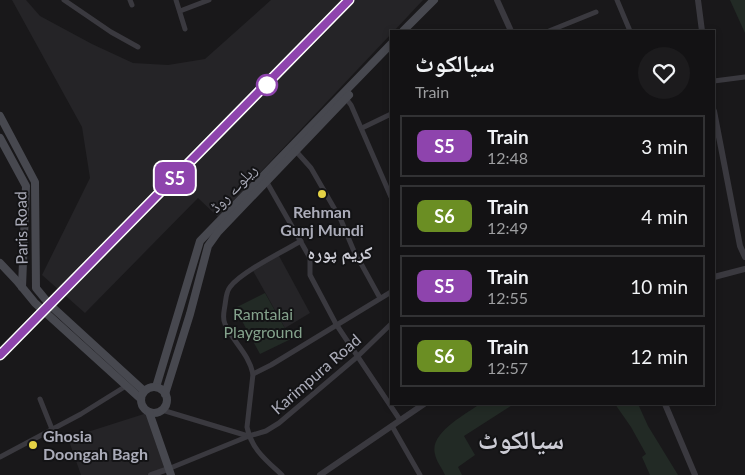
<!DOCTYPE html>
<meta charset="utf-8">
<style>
body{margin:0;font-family:Lato,"Noto Naskh Arabic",sans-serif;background:#1c1b1d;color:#f1f3f6;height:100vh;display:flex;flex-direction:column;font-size:19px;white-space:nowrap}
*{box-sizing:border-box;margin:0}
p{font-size:16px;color:#9d9ea0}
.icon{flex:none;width:28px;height:28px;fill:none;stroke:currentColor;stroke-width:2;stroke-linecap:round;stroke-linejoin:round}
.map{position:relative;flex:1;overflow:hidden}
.sheet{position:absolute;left:390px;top:30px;width:325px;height:375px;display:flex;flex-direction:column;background:#131214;border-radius:0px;box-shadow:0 2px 8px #0003,0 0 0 1px #323234}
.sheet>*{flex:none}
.badge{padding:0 10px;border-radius:8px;font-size:18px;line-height:32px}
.map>.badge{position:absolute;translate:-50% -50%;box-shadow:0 0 0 2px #fff}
.round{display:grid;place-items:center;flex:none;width:52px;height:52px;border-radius:26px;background:#1c1b1d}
.headline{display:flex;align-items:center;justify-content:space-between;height:85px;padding:0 25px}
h1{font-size:24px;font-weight:800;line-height:38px}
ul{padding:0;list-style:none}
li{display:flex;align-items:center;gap:15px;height:62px;margin:0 10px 8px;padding:0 15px;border:2px solid #323234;border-radius:0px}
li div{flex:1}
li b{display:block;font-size:19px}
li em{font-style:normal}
li .badge{min-width:55px;font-weight:700;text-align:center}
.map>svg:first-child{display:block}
</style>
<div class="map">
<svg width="745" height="475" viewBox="0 0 745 475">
<rect width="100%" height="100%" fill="#19181a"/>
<g fill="#252427">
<path d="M 12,0 L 26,0 L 40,16 L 92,44 L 133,63 L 168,65 L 205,59 L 271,0 L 423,0 L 394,31 L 391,31 L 391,34 L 218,217 L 198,198 L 85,313 L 42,275 L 90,178 L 82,127 Z"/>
<path d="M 278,254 L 310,313 L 285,328 L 252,269 Z"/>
<path d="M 147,413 L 166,468 L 147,475 L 81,475 L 69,441 L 76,438 L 75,436 Z"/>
</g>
<g fill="#222a25">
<path d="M 730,0 L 745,0 L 745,33 Z"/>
<path d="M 265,293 L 291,339 L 260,354 L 235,308 Z"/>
<path d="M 480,404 L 514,404 L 464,436 L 475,455 L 458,467 L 462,475 L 445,475 C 442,468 436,461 435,454 C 429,433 466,414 480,404 Z"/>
<path d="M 615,404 L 638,404 L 648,426 L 678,475 L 650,475 L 642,457 L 646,454 L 631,427 Z"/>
</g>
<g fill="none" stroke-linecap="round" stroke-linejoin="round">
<g stroke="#3a393f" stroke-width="5">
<path d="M 64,0 L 111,32 L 138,47"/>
<path d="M 130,0 L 132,5"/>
<path d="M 176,0 L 185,29"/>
<path d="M 617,0 L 630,31"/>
<path d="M 180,11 L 209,0"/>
<path d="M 549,31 L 596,12"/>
<path d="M 714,81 L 745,77"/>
<path d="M 344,96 L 351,105 L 391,197"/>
<path d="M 362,128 L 391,114"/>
<path d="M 294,149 L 311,168 L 341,220 L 353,249 L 380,298"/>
<path d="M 265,179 L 310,258 L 310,275 L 336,324 L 400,420"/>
<path d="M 253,374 L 271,365 L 391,292"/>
<path d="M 40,399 L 52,429"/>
<path d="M 162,410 L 248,436"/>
<path d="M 392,426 L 420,475"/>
<path d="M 0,457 L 81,414 L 126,386"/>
<path d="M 168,469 L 249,436 L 266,431 L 279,423 L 357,357 L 391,324"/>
<path d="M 282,475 C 267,461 251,449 247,427 L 253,374 C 249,354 233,342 225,324 C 222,318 224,312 225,305 C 226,299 226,292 230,287 C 241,272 284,251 301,241"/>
</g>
<g stroke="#3a393f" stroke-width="6">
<path d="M 497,0 L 511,31"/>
<path d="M 698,0 L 702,31"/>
<path d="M 714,111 L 740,246 L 745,257"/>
<path d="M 714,277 L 745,269"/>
<path d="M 665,404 L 695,475"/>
<path d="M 151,475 L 168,469"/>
<path d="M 320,475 L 424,404"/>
</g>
<g stroke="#47484f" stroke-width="8">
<path d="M 403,31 L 434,0"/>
<path d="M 0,116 L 35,182 L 36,288 L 50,305 L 144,391"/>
<path d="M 0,138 L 26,186 L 22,287"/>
<path d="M 0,263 L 17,281 L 35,303 L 141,399"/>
<path d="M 156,387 L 200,241 L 391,44"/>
<circle cx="154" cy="400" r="13"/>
<path d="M 165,394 L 190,314 L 208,246 L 218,232 L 349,95"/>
<path d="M 149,412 L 171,475"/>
</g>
<path stroke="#505158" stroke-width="2" stroke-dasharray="6 5" stroke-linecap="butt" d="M 0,355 L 349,0"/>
</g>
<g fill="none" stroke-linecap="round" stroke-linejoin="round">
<defs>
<path id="line" d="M 0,355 L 349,0"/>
</defs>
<use href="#line" stroke="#fff" stroke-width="11"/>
<use href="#line" stroke="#8e44ad" stroke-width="8"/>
</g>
<circle fill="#fff" stroke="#8e44ad" stroke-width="2.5" cx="267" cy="85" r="10"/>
<g fill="#e5d245" stroke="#131315" stroke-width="2">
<circle cx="322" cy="194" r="5"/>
<circle cx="33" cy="445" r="5"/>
</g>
<g text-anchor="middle" stroke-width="4" stroke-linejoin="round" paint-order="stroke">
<g font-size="16" fill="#abacb9" stroke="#131315">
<text transform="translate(233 188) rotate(-46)" y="6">ریلوے روڈ</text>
<text transform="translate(21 228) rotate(-91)" y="6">Paris Road</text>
<text transform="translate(316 374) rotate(-41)" y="6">Karimpura Road</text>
</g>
<g font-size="16" font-weight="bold" fill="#abacb9" stroke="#131315">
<text x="322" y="218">Rehman<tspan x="322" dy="18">Gunj Mundi</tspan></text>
<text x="43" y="442" text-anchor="start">Ghosia<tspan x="43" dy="18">Doongah Bagh</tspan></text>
</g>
<g font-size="16" fill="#84a28c" stroke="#131315">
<text x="263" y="320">Ramtalai<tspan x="263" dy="18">Playground</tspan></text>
</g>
<g font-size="18" font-weight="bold" fill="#ccccd5" stroke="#131315">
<text x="340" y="259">کریم پورہ</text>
</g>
<g font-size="26" font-weight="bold" fill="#ccccd5" stroke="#131315">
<text x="521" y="449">سیالکوٹ</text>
</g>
</g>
</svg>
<b class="badge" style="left:175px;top:178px;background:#8e44ad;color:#fff">S5</b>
<section class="sheet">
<div class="headline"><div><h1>سیالکوٹ</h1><p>Train</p></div><a class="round"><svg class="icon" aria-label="heart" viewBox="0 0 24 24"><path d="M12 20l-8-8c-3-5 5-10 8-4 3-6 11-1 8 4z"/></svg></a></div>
<ul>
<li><span class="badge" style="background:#8e44ad;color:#fff">S5</span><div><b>Train</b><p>12:48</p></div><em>3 min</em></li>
<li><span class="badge" style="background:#6b8e23;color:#fff">S6</span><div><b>Train</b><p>12:49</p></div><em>4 min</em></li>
<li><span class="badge" style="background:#8e44ad;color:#fff">S5</span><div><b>Train</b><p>12:55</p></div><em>10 min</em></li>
<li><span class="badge" style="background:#6b8e23;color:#fff">S6</span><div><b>Train</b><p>12:57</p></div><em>12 min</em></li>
</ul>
</section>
</div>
